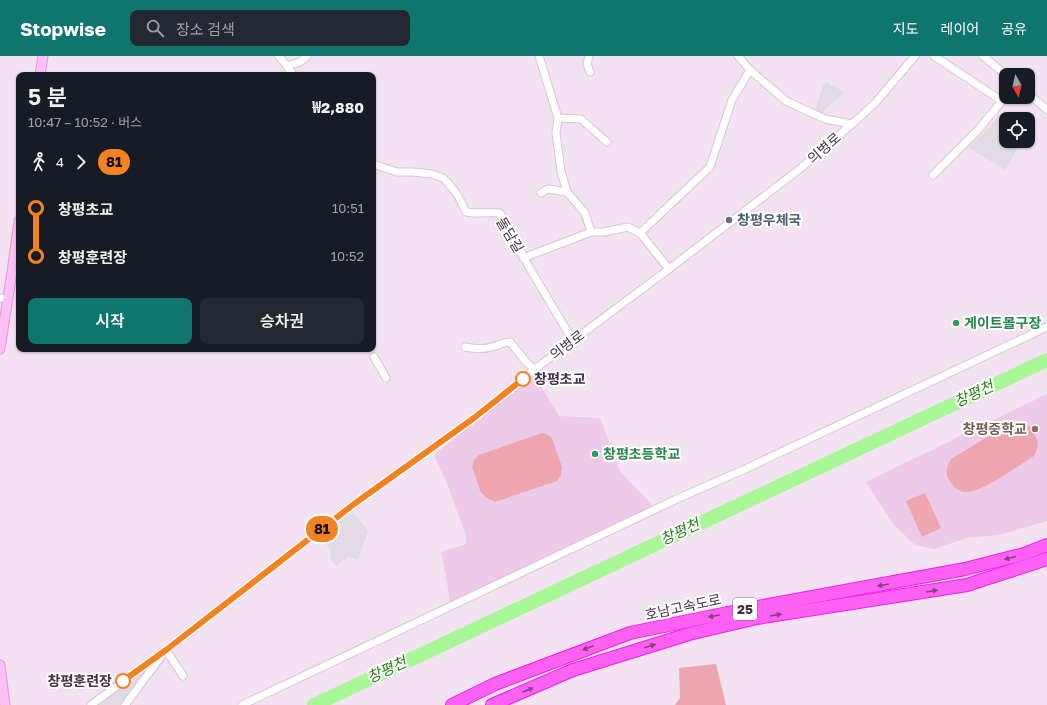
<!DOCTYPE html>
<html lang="ko">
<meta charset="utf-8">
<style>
body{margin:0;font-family:"Golos Text","Noto Sans KR",sans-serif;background:#242831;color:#f1f3f6;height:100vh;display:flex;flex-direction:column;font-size:15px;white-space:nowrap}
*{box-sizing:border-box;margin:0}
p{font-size:13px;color:#9ea1a6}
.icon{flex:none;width:22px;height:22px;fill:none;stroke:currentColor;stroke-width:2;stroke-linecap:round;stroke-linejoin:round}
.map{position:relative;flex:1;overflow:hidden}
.panel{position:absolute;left:16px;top:16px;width:360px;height:280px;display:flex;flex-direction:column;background:#171b24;border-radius:8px;box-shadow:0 1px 3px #0004}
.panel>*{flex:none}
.badge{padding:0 8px;border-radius:13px;font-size:14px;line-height:26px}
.needle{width:26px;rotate:172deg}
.controls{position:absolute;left:999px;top:12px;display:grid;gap:8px}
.controls a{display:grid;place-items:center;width:36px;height:36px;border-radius:8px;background:#171b24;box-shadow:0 1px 3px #0004;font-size:20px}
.map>.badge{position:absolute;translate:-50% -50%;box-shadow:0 0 0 2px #fff}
.legs{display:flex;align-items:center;gap:6px;height:44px;padding:0 12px;font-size:13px}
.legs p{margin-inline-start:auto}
.headline{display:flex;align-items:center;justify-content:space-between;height:68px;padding:0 12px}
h1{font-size:22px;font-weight:600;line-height:30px}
.button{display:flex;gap:8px;margin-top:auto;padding:8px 12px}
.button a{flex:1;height:46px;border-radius:8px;background:#0f766e;color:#fff;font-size:16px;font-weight:600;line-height:46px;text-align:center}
.button a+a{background:#242831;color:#f1f3f6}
ul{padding:0 12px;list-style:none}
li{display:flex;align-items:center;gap:14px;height:48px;font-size:15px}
li i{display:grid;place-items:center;width:6px;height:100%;margin:0 5px;background:currentColor}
li i::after{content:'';width:10px;height:10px;margin:-5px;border:3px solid;border-radius:50%;background:#171b24}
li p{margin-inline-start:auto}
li:first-child i{background:linear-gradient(#0000 50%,currentColor 0)}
li:last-child i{background:linear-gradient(currentColor 50%,#0000 0)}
header{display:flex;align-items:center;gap:24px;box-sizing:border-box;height:56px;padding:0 20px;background:#0f766e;color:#fff}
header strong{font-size:19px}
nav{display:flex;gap:22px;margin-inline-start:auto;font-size:14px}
.search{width:280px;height:36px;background:#242831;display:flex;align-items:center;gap:10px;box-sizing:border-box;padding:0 14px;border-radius:8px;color:#9ea1a6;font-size:15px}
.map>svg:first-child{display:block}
</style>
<header>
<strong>Stopwise</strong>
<div class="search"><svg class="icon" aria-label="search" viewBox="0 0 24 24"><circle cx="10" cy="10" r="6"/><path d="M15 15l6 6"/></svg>장소 검색</div>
<nav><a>지도</a><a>레이어</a><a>공유</a></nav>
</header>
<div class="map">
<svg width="1047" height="649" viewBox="0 0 1047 649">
<rect width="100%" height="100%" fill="#f3e2f1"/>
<g fill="#eecaea">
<path d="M 534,318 L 559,360 L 600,362 L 620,415 L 654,451 L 450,548 L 446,520 L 441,496 L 466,488 L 465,476 L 445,423 L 434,399 Z"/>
<path d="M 1047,338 L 1047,465 L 999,479 L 967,482 L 934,493 L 915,489 L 893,468 L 866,426 Z"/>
</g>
<g fill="#eda6b0">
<path d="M 1012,366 L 1021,366 L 1031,371 L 1038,386 L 1037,393 L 1034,400 C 1017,410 987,434 968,436 C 962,437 955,433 952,428 C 944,419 946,412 951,403 Z"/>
<path d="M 542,377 L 548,379 L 552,382 L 562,411 L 561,419 L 557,425 L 495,446 L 487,442 L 481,437 L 472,411 L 474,404 L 479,399 Z"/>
<path d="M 925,437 L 941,472 L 922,481 L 906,445 Z"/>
<path d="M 716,608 L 726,649 L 675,649 L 680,642 L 679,612 Z"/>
</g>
<g fill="#e3dbe3">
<path d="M 826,26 L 839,33 L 844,37 L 824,54 L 824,59 L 815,55 L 823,30 Z"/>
<path d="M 1004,55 L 1018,63 L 1006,63 L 1006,85 L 1022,85 L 1005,114 L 969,92 Z"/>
<path d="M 353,456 L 368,475 L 358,504 L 348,501 L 336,510 L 331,504 L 330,493 L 320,480 Z"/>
<path d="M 149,612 L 121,649 L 97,649 Z"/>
</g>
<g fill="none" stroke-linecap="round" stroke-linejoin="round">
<path stroke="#a8f896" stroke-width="14" d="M 314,649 L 1047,304"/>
<defs>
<g id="street">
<path d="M 279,0 L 287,10 L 293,19"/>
<path d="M 539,0 L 558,62 L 581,63 L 607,86"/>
<path d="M 589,0 L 587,8 L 590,16"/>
<path d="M 738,0 L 750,14"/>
<path d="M 934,0 L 1002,45"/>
<path d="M 983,0 L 1006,19"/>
<path d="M 287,10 L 300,6 L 307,0"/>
<path d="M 1028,37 L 1047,54"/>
<path d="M 558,62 L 556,77 L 561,115 L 567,136 L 585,157 L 591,176 L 604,176 L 628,171 L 640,177 L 669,213"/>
<path d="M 373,108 L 397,116 L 413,116 L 432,118 L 443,122 L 448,127 L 457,138 L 466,156 C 477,158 488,156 500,157 L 529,211 L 573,285"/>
<path d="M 933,119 L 978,74 L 1006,40"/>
<path d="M 541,137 L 548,133 L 567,136"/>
<path d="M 640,177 L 710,111 L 732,44 L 750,14 L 786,45 L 825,63 L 852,68"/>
<path d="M 523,202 L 591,176"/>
<path d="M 0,242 L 8,243"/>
<path d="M 465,291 C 476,293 484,294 495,290 C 501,288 504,286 510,286 L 527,307 L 535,313"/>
<path d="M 374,301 L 386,322"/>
<path d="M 91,649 L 166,594 L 354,448 L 474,362 L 535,313 L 669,213 L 801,112 L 861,60 L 876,46 L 915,0"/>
<path d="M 125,649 L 166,594 L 183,620"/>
<path d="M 242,649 L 679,442 L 743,414 L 1047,271"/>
</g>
<g id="secondary">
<path d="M 40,19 L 43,0"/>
<path d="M 0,293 L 12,216 L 19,165"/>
<path d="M 0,609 L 5,649"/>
</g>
<g id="highway">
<path d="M 452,649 L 495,628 L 630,577 L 752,552 L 965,513 L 1024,498 L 1047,489"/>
<path d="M 492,649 L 573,614 L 689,578 L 757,562 L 967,529 L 1047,503"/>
</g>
</defs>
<use href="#street" stroke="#ddc1db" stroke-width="9"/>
<use href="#secondary" stroke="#e594d9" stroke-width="11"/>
<use href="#highway" stroke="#ee21e6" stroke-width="14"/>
<use href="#street" stroke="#fff" stroke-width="7"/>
<use href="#secondary" stroke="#ffc0f5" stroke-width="9"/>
<use href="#highway" stroke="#ff61f3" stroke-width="12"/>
</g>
<defs><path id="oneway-solid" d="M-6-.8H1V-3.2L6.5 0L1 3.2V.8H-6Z"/></defs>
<g fill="#864282">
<use href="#oneway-solid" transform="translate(1010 502) rotate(165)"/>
<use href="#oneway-solid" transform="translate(883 529) rotate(170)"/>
<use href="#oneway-solid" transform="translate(932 535) rotate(-9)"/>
<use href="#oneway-solid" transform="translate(776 559) rotate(-9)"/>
<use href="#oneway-solid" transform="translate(714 560) rotate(168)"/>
<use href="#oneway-solid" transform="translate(650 590) rotate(-17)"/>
<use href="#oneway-solid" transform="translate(588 592) rotate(159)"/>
<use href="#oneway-solid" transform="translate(528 634) rotate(-23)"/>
</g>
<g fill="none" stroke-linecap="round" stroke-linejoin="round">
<defs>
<path id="line-1" d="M 123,625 L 166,594 L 354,448 L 474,362 L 523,323"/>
</defs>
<use href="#line-1" stroke="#fff" stroke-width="9"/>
<use href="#line-1" stroke="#f58220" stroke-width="6"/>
</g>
<circle fill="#5c6f8a" stroke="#fff" stroke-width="1.5" cx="729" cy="164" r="4"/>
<g fill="#2e9e5b" stroke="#fff" stroke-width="1.5">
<circle cx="956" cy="267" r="4"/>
<circle cx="595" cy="398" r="4"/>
</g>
<g fill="#fff" stroke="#f58220" stroke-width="2">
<circle cx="523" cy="323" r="7"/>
<circle cx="123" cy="625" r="7"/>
</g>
<circle fill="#8d6e63" stroke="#fff" stroke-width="1.5" cx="1035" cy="373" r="4"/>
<g text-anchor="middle" stroke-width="4" stroke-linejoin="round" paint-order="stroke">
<rect fill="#fff" stroke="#7d707d" stroke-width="1" x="733" y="542" width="24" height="22" rx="3"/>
<g font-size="13" font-weight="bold" fill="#453245">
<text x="745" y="558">25</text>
</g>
<g font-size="14" fill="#453245" stroke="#fff">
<text transform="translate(824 92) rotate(-41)" y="5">의병로</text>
<text transform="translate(510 179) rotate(59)" y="5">돌담길</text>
<text transform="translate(567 289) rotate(-37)" y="5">의병로</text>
<text transform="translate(683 551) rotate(-12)" y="5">호남고속도로</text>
</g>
<g font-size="14" font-weight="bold" fill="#4e5e75" stroke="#fff" text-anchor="start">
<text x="737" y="169">창평우체국</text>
</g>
<g font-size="14" font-weight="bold" fill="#27864d" stroke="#fff" text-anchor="start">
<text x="964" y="272">게이트볼구장</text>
<text x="603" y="403">창평초등학교</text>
</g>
<g font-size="14" font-weight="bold" fill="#453245" stroke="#fff" text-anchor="start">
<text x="534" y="328">창평초교</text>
<text x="112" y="630" text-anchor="end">창평훈련장</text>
</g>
<g font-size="14" font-weight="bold" fill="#785e54" stroke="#fff" text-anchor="end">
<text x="1027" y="378">창평중학교</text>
</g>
<g font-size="15" font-style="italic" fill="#2c801b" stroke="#fff">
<text transform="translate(974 338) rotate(-25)" y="5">창평천</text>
<text transform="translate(680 476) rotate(-25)" y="5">창평천</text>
<text transform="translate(387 614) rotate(-25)" y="5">창평천</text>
</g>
</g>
</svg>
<div class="controls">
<a><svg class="needle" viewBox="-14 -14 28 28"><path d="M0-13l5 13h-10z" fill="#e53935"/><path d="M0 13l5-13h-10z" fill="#9ea1a6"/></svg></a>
<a><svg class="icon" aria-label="locate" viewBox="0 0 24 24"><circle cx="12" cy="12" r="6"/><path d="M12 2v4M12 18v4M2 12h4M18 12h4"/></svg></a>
</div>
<b class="badge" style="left:322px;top:473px;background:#f58220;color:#111">81</b>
<section class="panel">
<div class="headline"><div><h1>5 분</h1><p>10:47 – 10:52 · 버스</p></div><b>₩2,880</b></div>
<div class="legs"><svg class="icon" aria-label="walk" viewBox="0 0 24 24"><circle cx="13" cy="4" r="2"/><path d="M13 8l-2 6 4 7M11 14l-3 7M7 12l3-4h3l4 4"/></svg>4<svg class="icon" aria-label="forward" viewBox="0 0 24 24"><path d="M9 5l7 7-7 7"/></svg><b class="badge" style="background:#f58220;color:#111">81</b></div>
<ul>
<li><i style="color:#f58220"></i><b>창평초교</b><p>10:51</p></li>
<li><i style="color:#f58220"></i><b>창평훈련장</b><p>10:52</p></li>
</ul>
<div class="button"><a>시작</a><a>승차권</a></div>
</section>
</div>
